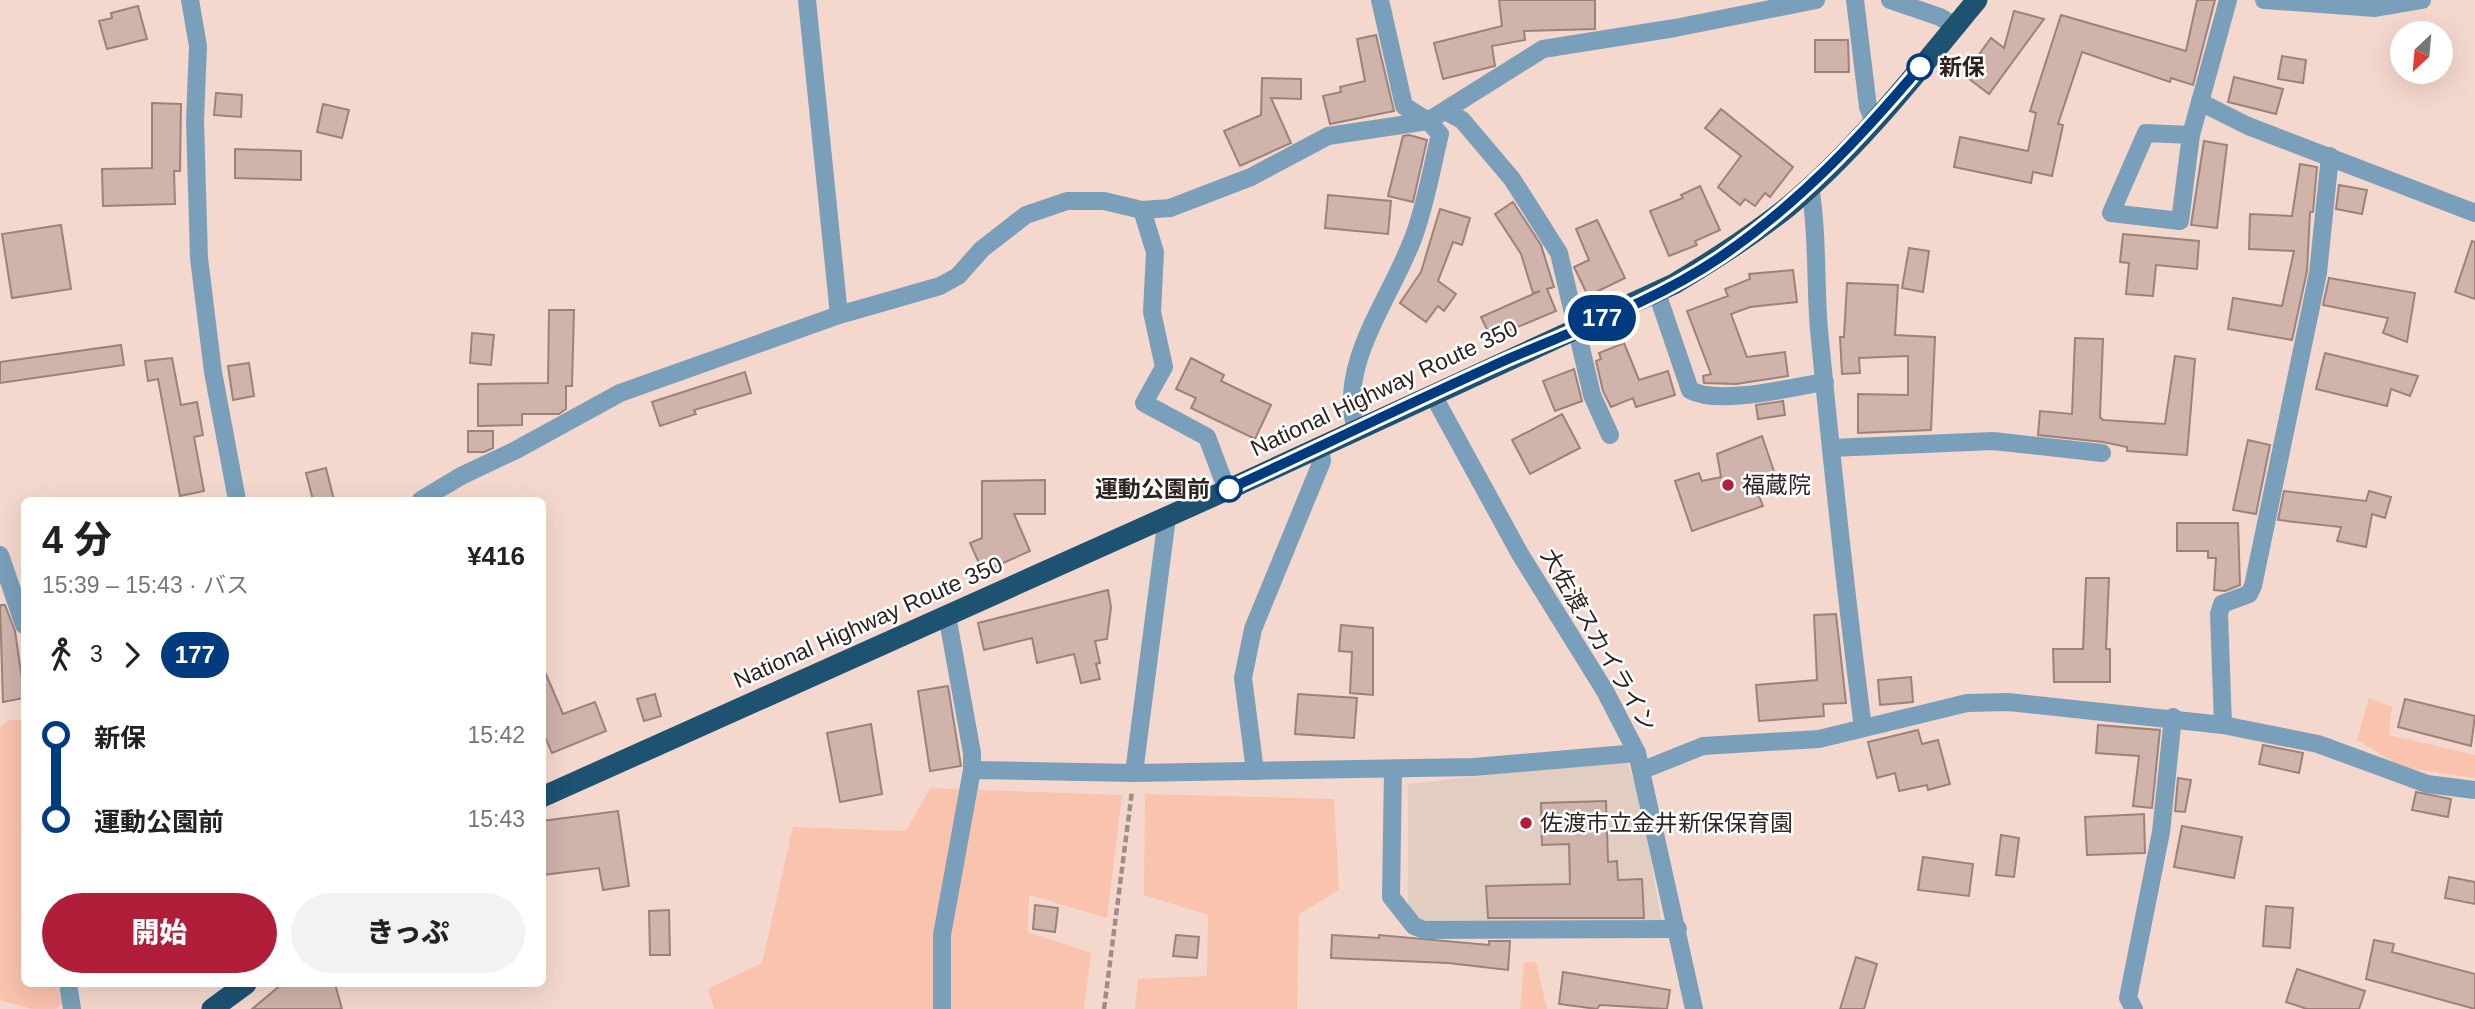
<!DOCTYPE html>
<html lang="ja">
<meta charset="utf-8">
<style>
body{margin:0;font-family:Arial,"Noto Sans JP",sans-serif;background:#f2f2f2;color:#222;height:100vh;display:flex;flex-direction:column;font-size:26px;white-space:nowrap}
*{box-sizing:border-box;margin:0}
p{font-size:23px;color:#767676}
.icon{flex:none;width:38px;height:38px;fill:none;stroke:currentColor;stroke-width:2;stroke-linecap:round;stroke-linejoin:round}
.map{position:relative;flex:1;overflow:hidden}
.details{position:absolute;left:21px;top:497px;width:525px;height:490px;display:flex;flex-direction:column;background:#fff;border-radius:10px;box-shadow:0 7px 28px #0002}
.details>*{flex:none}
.badge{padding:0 14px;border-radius:23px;font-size:24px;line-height:46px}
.needle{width:46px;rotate:206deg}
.tools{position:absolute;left:2390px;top:21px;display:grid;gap:14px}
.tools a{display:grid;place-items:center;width:63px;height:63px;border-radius:50%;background:#fff;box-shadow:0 7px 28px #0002;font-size:35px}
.map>.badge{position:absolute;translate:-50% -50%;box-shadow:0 0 0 4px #fff}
.legs{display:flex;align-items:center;gap:10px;height:77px;padding:0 21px;font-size:23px}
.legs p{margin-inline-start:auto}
.headline{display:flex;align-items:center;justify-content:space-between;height:119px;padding:0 21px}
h1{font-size:38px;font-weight:800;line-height:52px}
.cta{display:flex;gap:14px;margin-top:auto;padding:14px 21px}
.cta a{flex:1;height:80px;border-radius:42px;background:#b11e3a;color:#fff;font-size:28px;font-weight:800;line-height:80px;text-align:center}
.cta a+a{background:#f2f2f2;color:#222}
ul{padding:0 21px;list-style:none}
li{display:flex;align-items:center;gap:24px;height:84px;font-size:26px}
li i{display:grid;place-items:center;width:10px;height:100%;margin:0 9px;background:currentColor}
li i::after{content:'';width:18px;height:18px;margin:-9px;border:5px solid;border-radius:50%;background:#fff}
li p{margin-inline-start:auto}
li:first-child i{background:linear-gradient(#0000 50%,currentColor 0)}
li:last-child i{background:linear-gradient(currentColor 50%,#0000 0)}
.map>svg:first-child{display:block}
</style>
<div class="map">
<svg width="2475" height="1009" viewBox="0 0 2475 1009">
<rect width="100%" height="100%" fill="#f5d8cd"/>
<path fill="#e1cec0" d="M 1626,760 L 1640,797 L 1662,926 L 1483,928 L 1408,919 L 1408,784 Z"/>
<g fill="#f9c3ad">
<path d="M 2369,698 L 2392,707 L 2389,735 L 2475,755 L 2475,778 L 2402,767 L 2357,740 Z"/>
<path d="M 9,720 L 24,720 L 24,984 L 57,984 L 62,1004 L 56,1009 L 32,1009 L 0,1000 L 0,727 Z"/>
<path d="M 930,788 L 1122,795 L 1107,918 L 1029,895 L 1028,932 L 1091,953 L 1084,1009 L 714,1009 L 708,989 L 762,963 L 793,827 L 906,831 Z"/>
<path d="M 1145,794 L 1334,799 L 1339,890 L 1299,914 L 1297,1009 L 1135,1009 L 1138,979 L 1207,976 L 1208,915 L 1144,895 Z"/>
<path d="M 1524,962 L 1536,962 L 1547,1009 L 1520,1009 Z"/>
</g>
<g fill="#d0b3aa" stroke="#9d8279" stroke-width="2">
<path d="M 1499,0 L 1595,0 L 1595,29 L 1524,31 L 1525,40 L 1492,46 L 1495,66 L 1443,79 L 1434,43 L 1502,26 Z"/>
<path d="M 2197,0 L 2215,0 L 2193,85 L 2171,78 L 2170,82 L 2082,52 L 2058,124 L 2063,125 L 2052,176 L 2033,172 L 2031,183 L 1954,167 L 1960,137 L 2028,151 L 2036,113 L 2030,111 L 2061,15 L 2186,51 Z"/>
<path d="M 138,6 L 147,39 L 107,49 L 99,21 L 112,18 L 111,13 Z"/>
<path d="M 2014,11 L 2044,19 L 1989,94 L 1964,75 L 1991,38 L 2004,48 Z"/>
<path d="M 1376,35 L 1394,111 L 1330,124 L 1323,96 L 1341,92 L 1340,87 L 1365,81 L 1357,39 Z"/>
<path d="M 1815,40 L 1848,40 L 1849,72 L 1815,72 Z"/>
<path d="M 2282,56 L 2306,60 L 2303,83 L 2278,79 Z"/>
<path d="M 2234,77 L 2283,89 L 2276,114 L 2228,102 Z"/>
<path d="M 1262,78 L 1301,79 L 1301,99 L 1271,98 L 1291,143 L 1240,166 L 1224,131 L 1261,115 Z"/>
<path d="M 216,93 L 242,95 L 241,117 L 214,115 Z"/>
<path d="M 152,103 L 181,104 L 180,171 L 174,171 L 175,204 L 103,206 L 102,169 L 152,168 Z"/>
<path d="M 323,104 L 349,110 L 342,138 L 317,132 Z"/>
<path d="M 1721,109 L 1793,167 L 1770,197 L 1765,193 L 1755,206 L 1745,199 L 1740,205 L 1718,187 L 1741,156 L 1705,128 Z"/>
<path d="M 1409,135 L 1427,140 L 1413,202 L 1388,196 L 1403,136 Z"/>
<path d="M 2204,141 L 2227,145 L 2217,228 L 2191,225 Z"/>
<path d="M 235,149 L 301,151 L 301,180 L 235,178 Z"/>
<path d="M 2300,164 L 2317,167 L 2313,212 L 2310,212 L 2307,271 L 2292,340 L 2228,329 L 2233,298 L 2282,306 L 2294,251 L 2249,249 L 2250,214 L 2292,216 Z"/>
<path d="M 2339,185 L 2367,190 L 2362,214 L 2336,209 Z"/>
<path d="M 1700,186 L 1720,230 L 1695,241 L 1697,245 L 1669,256 L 1650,211 L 1683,198 L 1681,195 Z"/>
<path d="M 1328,195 L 1391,201 L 1388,234 L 1325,228 Z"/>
<path d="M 1513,202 L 1541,245 L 1554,287 L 1547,289 L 1556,311 L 1491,338 L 1481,317 L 1540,291 L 1533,293 L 1521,254 L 1495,214 Z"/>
<path d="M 1440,209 L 1470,218 L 1462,245 L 1453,242 L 1438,281 L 1456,294 L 1444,311 L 1438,306 L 1426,322 L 1400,303 L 1421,272 Z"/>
<path d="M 1597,220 L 1625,278 L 1588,296 L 1574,267 L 1589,260 L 1576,229 Z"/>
<path d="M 61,225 L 71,289 L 12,298 L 2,234 Z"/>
<path d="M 2123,234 L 2199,241 L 2197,269 L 2156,265 L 2153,296 L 2126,294 L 2129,263 L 2120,262 Z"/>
<path d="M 2472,241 L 2475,242 L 2475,299 L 2455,292 Z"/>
<path d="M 1909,248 L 1929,251 L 1923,292 L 1902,288 Z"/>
<path d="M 1793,270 L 1797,302 L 1750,307 L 1731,314 L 1747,357 L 1785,352 L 1788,376 L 1736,384 L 1704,383 L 1703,376 L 1711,374 L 1687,311 L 1728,296 L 1725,289 L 1750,279 L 1749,274 Z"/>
<path d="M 2329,278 L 2415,293 L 2407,342 L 2383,333 L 2388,318 L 2323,305 Z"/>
<path d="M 1847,283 L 1898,285 L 1895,335 L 1935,337 L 1931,430 L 1858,433 L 1858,394 L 1908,395 L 1908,356 L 1859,358 L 1860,373 L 1842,374 L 1840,337 L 1844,337 Z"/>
<path d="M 549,310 L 574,310 L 572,386 L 566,386 L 566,409 L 559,414 L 522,414 L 522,425 L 478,426 L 478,384 L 548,383 Z"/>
<path d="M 472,333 L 494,335 L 491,365 L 470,363 Z"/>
<path d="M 2075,338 L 2103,339 L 2100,417 L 2103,420 L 2165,424 L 2175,356 L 2195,359 L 2187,455 L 2127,451 L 2127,447 L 2103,442 L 2038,435 L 2040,411 L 2072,414 Z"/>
<path d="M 1624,343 L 1639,380 L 1668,371 L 1675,395 L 1636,407 L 1633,398 L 1611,407 L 1603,391 L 1596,361 L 1601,359 L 1599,353 Z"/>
<path d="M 121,345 L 124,365 L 0,383 L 0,362 Z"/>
<path d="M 2325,353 L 2418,376 L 2410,396 L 2391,389 L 2387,406 L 2316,389 Z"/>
<path d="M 172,358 L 181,405 L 197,402 L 203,435 L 194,437 L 204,491 L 180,496 L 158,379 L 148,381 L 145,361 Z"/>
<path d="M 1191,358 L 1224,375 L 1221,381 L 1271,405 L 1255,439 L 1191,408 L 1196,398 L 1176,389 Z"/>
<path d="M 249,363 L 254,396 L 233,400 L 228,366 Z"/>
<path d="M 1574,369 L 1582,401 L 1555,411 L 1543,381 Z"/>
<path d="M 745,372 L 751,393 L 694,410 L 696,414 L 660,426 L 652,402 Z"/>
<path d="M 1783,401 L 1785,415 L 1758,419 L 1756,405 Z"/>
<path d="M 1562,414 L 1580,448 L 1530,474 L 1512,440 Z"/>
<path d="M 468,431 L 493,431 L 493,448 L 484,452 L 468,452 Z"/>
<path d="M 1762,436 L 1780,489 L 1759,496 L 1763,506 L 1692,531 L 1675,481 L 1699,473 L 1702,481 L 1721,477 L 1717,454 Z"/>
<path d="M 2248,440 L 2270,445 L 2256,514 L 2233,510 Z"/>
<path d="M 326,468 L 334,500 L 313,500 L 306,473 Z"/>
<path d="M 1045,480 L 1045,514 L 1014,514 L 1030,551 L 983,572 L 970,543 L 982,538 L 982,481 Z"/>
<path d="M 2284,491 L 2366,501 L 2369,491 L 2391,497 L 2385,518 L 2372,514 L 2366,547 L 2337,541 L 2341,527 L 2278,520 Z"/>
<path d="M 2177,523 L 2238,523 L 2240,585 L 2225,591 L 2214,590 L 2216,558 L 2208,558 L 2208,551 L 2177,551 Z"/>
<path d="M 2086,578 L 2109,578 L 2106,649 L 2110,649 L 2110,682 L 2054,682 L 2053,649 L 2083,649 Z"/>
<path d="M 1108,590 L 1111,607 L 1107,639 L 1095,641 L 1100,663 L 1096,664 L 1100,679 L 1081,683 L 1074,654 L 1037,663 L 1032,638 L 984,650 L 978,623 Z"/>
<path d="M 0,605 L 5,605 L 15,631 L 24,693 L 24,698 L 3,702 Z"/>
<path d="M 1836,614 L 1846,703 L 1823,704 L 1824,716 L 1759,721 L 1756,685 L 1817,680 L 1814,615 Z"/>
<path d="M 1341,625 L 1373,628 L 1373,695 L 1350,693 L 1352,652 L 1339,651 Z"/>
<path d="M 542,665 L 563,714 L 595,702 L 606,731 L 552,753 L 542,730 Z"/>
<path d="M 1911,677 L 1913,702 L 1880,705 L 1878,680 Z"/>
<path d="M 948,686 L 961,766 L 930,771 L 918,691 Z"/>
<path d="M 655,694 L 661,716 L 644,721 L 637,699 Z"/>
<path d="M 1298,694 L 1357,698 L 1354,738 L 1295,734 Z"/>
<path d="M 2405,699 L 2475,716 L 2471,746 L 2398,727 Z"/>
<path d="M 871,724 L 882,794 L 840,802 L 827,733 Z"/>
<path d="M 2098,725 L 2160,730 L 2152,808 L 2133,806 L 2139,756 L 2096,753 Z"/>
<path d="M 1918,730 L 1922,744 L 1938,740 L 1950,784 L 1928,790 L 1927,785 L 1899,791 L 1895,773 L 1877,778 L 1868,742 Z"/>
<path d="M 2263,745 L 2303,753 L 2299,773 L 2259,764 Z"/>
<path d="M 2178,778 L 2191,780 L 2185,812 L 2175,811 Z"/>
<path d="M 2416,792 L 2451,799 L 2448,817 L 2412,810 Z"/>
<path d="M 1606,801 L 1608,862 L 1617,861 L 1618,880 L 1642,879 L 1644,918 L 1488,918 L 1486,886 L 1570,884 L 1569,844 L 1542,845 L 1541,803 Z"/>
<path d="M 618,811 L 629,886 L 603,890 L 599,868 L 542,875 L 542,821 Z"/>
<path d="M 2144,814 L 2145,853 L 2087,855 L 2085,817 Z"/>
<path d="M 2182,826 L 2242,837 L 2234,878 L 2174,867 Z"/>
<path d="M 2001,835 L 2019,838 L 2014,877 L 1996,875 Z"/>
<path d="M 1923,857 L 1973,864 L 1969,896 L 1918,890 Z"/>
<path d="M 2449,877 L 2475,882 L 2475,904 L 2445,898 Z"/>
<path d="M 1035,905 L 1058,908 L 1055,932 L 1033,929 Z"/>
<path d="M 2266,906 L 2293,908 L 2290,948 L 2263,946 Z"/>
<path d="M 669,910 L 670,955 L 650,955 L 649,911 Z"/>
<path d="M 1176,935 L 1199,937 L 1197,958 L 1173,956 Z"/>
<path d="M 1332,935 L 1379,938 L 1379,935 L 1489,945 L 1489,941 L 1510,941 L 1508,970 L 1448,963 L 1331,958 Z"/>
<path d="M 2374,940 L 2394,944 L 2392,952 L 2475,974 L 2475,1009 L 2366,979 Z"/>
<path d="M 1856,957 L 1877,964 L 1864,1009 L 1840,1009 Z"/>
<path d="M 2297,969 L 2365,991 L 2359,1009 L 2307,1009 L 2286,1002 Z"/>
<path d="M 1563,972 L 1670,990 L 1667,1009 L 1600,1005 L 1597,1009 L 1559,1004 Z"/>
<path d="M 282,984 L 335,984 L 342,1009 L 252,1009 Z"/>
</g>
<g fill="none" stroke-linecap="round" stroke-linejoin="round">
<path stroke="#a28d84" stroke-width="4.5" stroke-dasharray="7 3.5" stroke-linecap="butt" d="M 1104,1009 L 1132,791"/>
<g stroke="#7a9fba" stroke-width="18">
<path d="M 190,0 L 198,46 L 195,121 L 199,258 L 213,372 L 237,500"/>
<path d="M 807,0 L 839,315"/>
<path d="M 1855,0 L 1868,107 L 1874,122"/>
<path d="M 1890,0 L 1940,17 L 1955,26"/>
<path d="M 2264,0 L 2375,8 L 2422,0"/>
<path d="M 2200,102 L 2248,126 L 2475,213"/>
<path d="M 1447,112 L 1462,120 L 1512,179 L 1559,253 L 1592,395 L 1610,435"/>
<path d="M 2191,135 L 2146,133 L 2111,213 L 2180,221 L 2191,135 L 2228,0"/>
<path d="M 1810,186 C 1818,234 1815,282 1819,330 C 1832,463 1846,596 1863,728"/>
<path d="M 1142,210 L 1155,252 L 1152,312 L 1164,367 L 1144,403 L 1207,437 L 1227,490"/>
<path d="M 1657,293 L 1690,390 C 1719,406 1791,387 1825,382"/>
<path d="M 1433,395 L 1520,554 L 1605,691 L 1637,753 L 1694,1009"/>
<path d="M 1356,430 C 1336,362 1394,295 1415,233 C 1426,202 1432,167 1440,134 L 1428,121 L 1404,106 L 1380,0"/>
<path d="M 1831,448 L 1993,441 L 2102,453"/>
<path d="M 421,500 L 461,476 L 516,450 L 620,393 L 839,315 L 940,286 L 958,276 L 982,249 L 1026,215 L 1067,201 L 1104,201 L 1142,210 L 1170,208 L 1251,177 L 1328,136 L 1428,121 L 1543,49 L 1675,28 L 1816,0"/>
<path d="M 0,555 L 24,625"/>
<path d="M 2223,725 L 2219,614 L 2222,604 L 2249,594 L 2253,586 L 2318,273 L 2330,156"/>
<path d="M 1393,769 L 1391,897 L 1414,926 L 1424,930 L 1678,929"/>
<path d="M 972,770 L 1134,773 L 1474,767 L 1637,753"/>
<path d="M 1643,770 L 1703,746 L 1819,739 L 1967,703 L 2008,702 L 2223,725 L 2318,744 L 2427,784 L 2475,790"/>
<path d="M 1255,771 L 1243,678 L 1253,629 L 1322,461 L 1320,447"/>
<path d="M 1134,773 L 1167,517"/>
<path d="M 68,984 L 72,1009"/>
<path d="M 942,1009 L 942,935 L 972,770 L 972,753 L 947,615"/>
<path d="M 2134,1009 L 2128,998 L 2161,832 L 2173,717"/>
</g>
<g stroke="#1e5271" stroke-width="21">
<path d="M 542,797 L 1227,490 L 1674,284 C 1714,260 1753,235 1789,206 C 1860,146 1918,71 1977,0"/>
<path d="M 212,1009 L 246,984"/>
</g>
</g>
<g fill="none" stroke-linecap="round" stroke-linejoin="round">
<defs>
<path id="line-1" d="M 1229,489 C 1322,446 1414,401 1508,359 C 1580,328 1656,301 1722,256 C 1799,203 1860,138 1920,67"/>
</defs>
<use href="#line-1" stroke="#fff" stroke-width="16"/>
<use href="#line-1" stroke="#003b80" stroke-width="10"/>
</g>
<g fill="#fff" stroke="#003b80" stroke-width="3.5">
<circle cx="1920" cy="67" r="12"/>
<circle cx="1229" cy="489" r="12"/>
</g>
<g fill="#b11e3a" stroke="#fff" stroke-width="2.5">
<circle cx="1728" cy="485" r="7"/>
<circle cx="1526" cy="823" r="7"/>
</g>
<g text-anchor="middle" stroke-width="5" stroke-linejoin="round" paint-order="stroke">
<g font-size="23" font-weight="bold" fill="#2e231f" stroke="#fff" text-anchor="start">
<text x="1939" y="75">新保</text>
<text x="1210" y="497" text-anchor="end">運動公園前</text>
</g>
<g font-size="23" fill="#2e231f" stroke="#fff">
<text transform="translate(1384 388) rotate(-25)" y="8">National Highway Route 350</text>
<text transform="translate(868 622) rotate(-24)" y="8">National Highway Route 350</text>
<text transform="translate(1599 640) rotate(60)" y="8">大佐渡スカイライン</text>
</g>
<g font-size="23" fill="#2e231f" stroke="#fff" text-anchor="start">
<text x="1742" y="493">福蔵院</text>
<text x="1540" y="831">佐渡市立金井新保保育園</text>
</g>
</g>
</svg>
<div class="tools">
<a><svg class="needle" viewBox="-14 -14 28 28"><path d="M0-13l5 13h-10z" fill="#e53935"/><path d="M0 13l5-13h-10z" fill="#767676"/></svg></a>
</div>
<b class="badge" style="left:1602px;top:318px;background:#003b80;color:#fff">177</b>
<section class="details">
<div class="headline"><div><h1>4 分</h1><p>15:39 – 15:43 · バス</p></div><b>¥416</b></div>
<div class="legs"><svg class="icon" aria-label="walk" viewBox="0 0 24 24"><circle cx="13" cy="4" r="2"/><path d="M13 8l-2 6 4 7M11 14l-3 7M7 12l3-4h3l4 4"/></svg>3<svg class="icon" aria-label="forward" viewBox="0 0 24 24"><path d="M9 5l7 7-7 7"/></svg><b class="badge" style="background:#003b80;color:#fff">177</b></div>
<ul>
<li><i style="color:#003b80"></i><b>新保</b><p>15:42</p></li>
<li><i style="color:#003b80"></i><b>運動公園前</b><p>15:43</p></li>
</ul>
<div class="cta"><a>開始</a><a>きっぷ</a></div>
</section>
</div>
